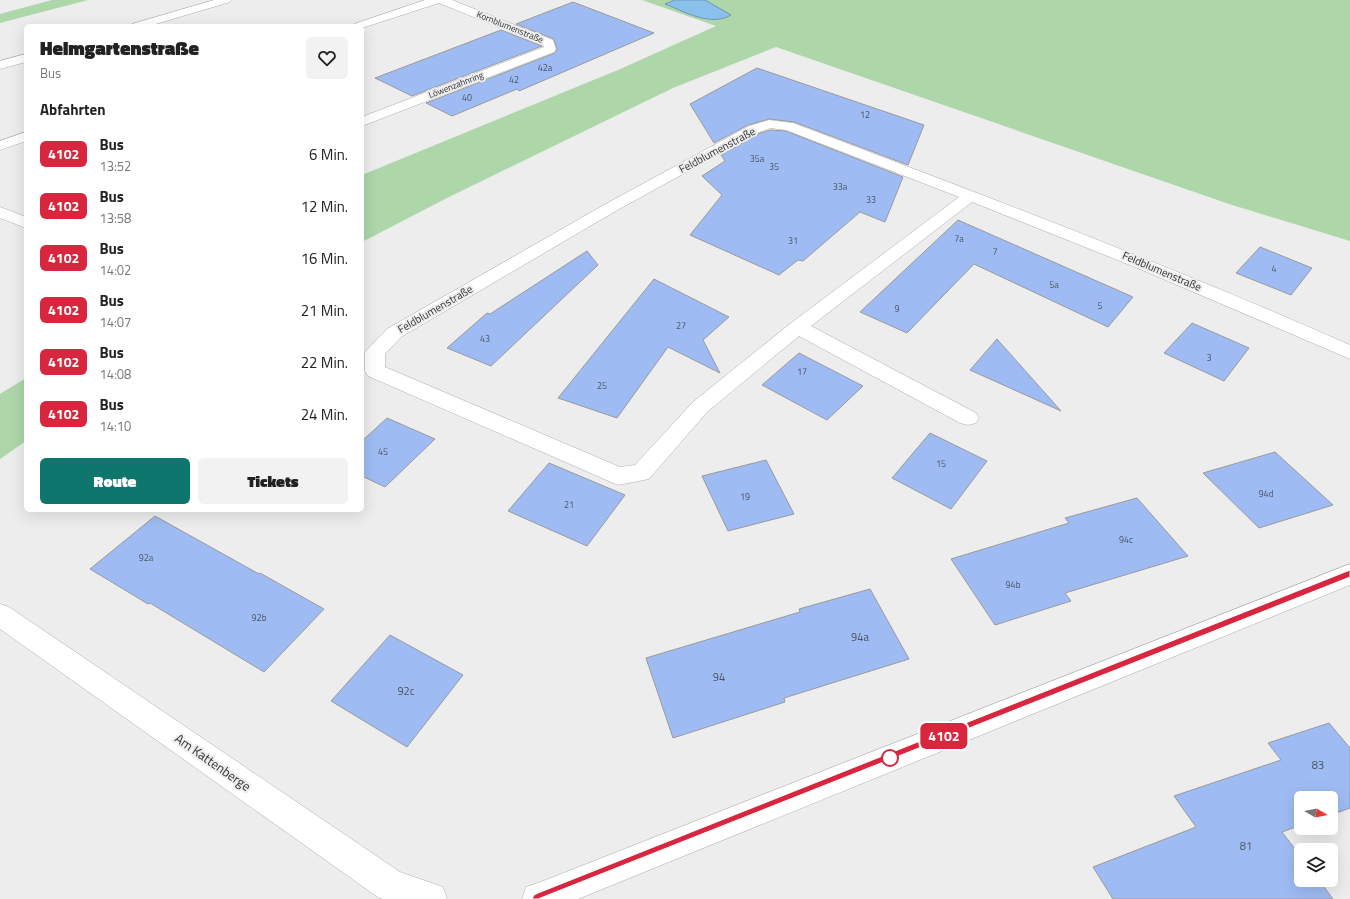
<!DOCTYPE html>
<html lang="de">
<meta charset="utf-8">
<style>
body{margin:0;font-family:"Titillium Web",sans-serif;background:#f2f2f2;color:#222;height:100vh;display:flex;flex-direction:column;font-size:15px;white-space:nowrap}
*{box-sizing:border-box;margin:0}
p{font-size:13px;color:#767676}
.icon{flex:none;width:22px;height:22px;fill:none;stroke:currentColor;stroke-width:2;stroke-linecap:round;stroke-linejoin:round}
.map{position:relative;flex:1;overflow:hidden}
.details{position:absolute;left:24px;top:24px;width:340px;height:488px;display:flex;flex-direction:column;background:#fff;border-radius:6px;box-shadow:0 4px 16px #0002}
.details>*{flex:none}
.badge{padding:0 8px;border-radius:6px;font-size:14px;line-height:26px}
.needle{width:26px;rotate:99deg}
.controls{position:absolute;left:1294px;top:791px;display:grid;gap:8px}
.controls a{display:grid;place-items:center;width:44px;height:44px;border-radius:6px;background:#fff;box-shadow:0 4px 16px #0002;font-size:20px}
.map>.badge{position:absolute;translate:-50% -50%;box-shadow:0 0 0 2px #fff}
h2{padding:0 16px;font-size:15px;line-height:36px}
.round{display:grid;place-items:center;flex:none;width:42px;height:42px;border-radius:6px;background:#f2f2f2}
.head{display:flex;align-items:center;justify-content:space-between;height:68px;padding:0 16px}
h1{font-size:19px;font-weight:800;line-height:30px}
.button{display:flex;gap:8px;margin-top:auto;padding:8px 16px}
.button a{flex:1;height:46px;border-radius:6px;background:#0f766e;color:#fff;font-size:16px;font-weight:800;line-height:46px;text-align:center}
.button a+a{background:#f2f2f2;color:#222}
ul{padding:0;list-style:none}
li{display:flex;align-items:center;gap:12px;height:52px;padding:0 16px}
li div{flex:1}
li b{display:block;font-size:15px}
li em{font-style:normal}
li .badge{min-width:44px;font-weight:700;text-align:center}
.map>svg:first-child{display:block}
</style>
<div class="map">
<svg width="1350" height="899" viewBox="0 0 1350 899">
<rect width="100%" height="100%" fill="#ededee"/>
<g fill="#add6a9">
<path d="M 52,0 L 88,0 L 0,23 L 0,14 Z"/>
<path d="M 642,0 L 1350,0 L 1350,241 L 1229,204 L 776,47 L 673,88 L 447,198 L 362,242 L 362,175 L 618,70 L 716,26 Z"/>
<path d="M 26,378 L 26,441 L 0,459 L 0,394 Z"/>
</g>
<path fill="#89c0ec" stroke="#6f95b4" d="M 675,0 L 705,0 L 731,15 C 711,27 685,12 665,4 Z"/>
<g fill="#9ebcf3" stroke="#9a9a9b">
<path d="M 573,2 L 654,33 L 519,91 L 517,89 L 452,116 L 426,103 L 555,53 L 557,49 L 554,39 L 516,24 Z"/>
<path d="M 501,30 L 542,46 L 412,96 L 375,78 Z"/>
<path d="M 757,68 L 924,125 L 908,165 L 794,122 L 769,119 L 748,125 L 714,143 L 690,104 Z"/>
<path d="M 770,130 L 786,131 L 903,177 L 885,222 L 860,212 L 803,261 L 798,260 L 779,275 L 690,235 L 722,195 L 702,176 L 725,161 L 721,155 L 760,133 Z"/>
<path d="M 958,220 L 1133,297 L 1108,327 L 974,264 L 907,333 L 860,312 Z"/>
<path d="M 1260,247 L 1312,268 L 1291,295 L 1236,273 Z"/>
<path d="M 587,251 L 598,265 L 491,366 L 447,348 L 487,313 L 490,314 Z"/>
<path d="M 654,279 L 729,317 L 703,340 L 720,373 L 668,347 L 617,418 L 558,398 Z"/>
<path d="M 1192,323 L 1249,348 L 1224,381 L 1164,353 Z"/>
<path d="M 997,339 L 1061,411 L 970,370 Z"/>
<path d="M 799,353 L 863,386 L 827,420 L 762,385 Z"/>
<path d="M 387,418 L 435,439 L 385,487 L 362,476 L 362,441 Z"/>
<path d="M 930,433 L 987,461 L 951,509 L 892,478 Z"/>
<path d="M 1275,452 L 1333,505 L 1259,528 L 1203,473 Z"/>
<path d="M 766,460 L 794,514 L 728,531 L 702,476 Z"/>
<path d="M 549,463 L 625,495 L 587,546 L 508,511 Z"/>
<path d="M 1137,498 L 1188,556 L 1065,593 L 1071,601 L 995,625 L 951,559 L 1069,523 L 1065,518 Z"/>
<path d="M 155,516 L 259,574 L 260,573 L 324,609 L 264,672 L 150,603 L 148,604 L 90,569 Z"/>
<path d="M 870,589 L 909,659 L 784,698 L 785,702 L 673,738 L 646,658 L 800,612 L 799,609 Z"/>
<path d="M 390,635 L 463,675 L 407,747 L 331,701 Z"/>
<path d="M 1329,723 L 1350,748 L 1350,808 L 1331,815 L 1331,798 L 1301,798 L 1301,825 L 1282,832 L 1301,857 L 1301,880 L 1319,880 L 1333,899 L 1113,899 L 1093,867 L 1196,827 L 1174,796 L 1281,760 L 1268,743 Z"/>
</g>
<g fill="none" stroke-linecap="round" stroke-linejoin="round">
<defs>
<g id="street">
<path d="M 214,0 L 232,0 L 230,2 L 149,26 L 130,26 L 132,24 Z"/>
<path d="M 425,0 L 452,0 L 553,40 L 556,49 L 554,52 L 362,126 L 362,117 L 544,47 L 543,45 L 439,3 L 362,28 L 362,26 L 352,26 L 354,24 Z"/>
<path d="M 26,54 L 26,62 L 0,69 L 0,61 Z"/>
<path d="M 769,120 L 793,123 C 980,194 1167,264 1350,345 L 1350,359 L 1135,267 L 972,202 L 811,326 L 976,413 L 979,418 L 976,423 L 968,425 L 960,423 L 799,336 L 707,412 L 649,479 L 618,485 L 368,376 L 365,371 L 365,352 L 387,329 L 602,206 L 749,126 ZM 770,128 L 786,130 L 959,197 L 791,323 L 693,402 L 635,465 L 620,467 L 385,367 L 385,354 L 401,337 L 614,212 L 759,132 Z"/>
<path d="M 26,132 L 26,141 L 0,150 L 0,141 Z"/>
<path d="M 0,207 L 26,217 L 26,228 L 0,218 Z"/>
<path d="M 1350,564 L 1350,585 L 578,899 L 522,899 L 526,887 L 538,883 Z"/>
<path d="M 0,604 L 9,607 L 400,872 L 443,887 L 447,899 L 383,899 L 379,898 L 0,629 Z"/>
</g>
</defs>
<use href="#street" stroke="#abacad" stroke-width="1"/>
<use href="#street" fill="#fff" fill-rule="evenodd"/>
</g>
<path fill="#d7263d" stroke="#fff" d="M 1350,570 L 1350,577 L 538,899 L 532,899 L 534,895 L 538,893 Z"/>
<circle fill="#fff" stroke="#d7263d" stroke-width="2" cx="890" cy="758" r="8"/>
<g text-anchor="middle" stroke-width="4" stroke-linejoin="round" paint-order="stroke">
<g font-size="9" fill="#313131" stroke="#ededee">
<text transform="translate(510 27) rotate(22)" y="3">Kornblumenstraße</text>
<text transform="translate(456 85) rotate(-21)" y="3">Löwenzahnring</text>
</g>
<g font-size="9" fill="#4c5462">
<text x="545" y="71">42a</text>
<text x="514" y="83">42</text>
<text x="467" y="101">40</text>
<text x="865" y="118">12</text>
<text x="757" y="162">35a</text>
<text x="774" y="170">35</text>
<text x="840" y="190">33a</text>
<text x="871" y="203">33</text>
<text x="959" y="242">7a</text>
<text x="793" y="244">31</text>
<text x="995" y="255">7</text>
<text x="1274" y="272">4</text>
<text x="1054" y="288">5a</text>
<text x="1100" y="309">5</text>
<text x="897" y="312">9</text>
<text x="681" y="329">27</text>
<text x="485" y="342">43</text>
<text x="1209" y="361">3</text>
<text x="802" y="375">17</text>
<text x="602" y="389">25</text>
<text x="383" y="455">45</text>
<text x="941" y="467">15</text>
<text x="1266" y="497">94d</text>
<text x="745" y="500">19</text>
<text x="569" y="508">21</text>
<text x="1126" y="543">94c</text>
<text x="146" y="561">92a</text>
<text x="1013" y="588">94b</text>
<text x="259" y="621">92b</text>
</g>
<g font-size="11" fill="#313131" stroke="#ededee">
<text transform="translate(717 150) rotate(-28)" y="4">Feldblumenstraße</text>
<text transform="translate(1162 271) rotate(23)" y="4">Feldblumenstraße</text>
<text transform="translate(435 309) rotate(-30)" y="4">Feldblumenstraße</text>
</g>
<g font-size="11" fill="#4c5462">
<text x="860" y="641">94a</text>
<text x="719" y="681">94</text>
<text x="406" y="695">92c</text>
<text x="1318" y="769">83</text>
<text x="1246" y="850">81</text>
</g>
<g font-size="13" fill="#313131" stroke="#ededee">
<text transform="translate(213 762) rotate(35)" y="5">Am Kattenberge</text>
</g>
</g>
</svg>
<div class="controls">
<a><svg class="needle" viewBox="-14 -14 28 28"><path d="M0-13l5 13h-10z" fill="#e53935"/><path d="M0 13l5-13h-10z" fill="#767676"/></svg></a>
<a><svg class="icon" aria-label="layers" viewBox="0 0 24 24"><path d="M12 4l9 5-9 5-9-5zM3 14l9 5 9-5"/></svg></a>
</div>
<b class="badge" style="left:944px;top:736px;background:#d7263d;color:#fff">4102</b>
<section class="details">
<div class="head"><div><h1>Heimgartenstraße</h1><p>Bus</p></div><a class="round"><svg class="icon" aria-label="heart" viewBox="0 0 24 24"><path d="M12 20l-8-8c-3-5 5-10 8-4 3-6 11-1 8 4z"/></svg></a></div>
<h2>Abfahrten</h2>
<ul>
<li><span class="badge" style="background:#d7263d;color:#fff">4102</span><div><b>Bus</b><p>13:52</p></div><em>6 Min.</em></li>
<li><span class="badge" style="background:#d7263d;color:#fff">4102</span><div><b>Bus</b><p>13:58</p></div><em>12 Min.</em></li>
<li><span class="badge" style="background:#d7263d;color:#fff">4102</span><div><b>Bus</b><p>14:02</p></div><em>16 Min.</em></li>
<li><span class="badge" style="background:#d7263d;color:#fff">4102</span><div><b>Bus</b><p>14:07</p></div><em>21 Min.</em></li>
<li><span class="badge" style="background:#d7263d;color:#fff">4102</span><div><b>Bus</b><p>14:08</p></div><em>22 Min.</em></li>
<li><span class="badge" style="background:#d7263d;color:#fff">4102</span><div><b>Bus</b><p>14:10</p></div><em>24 Min.</em></li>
</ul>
<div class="button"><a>Route</a><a>Tickets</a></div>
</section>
</div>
